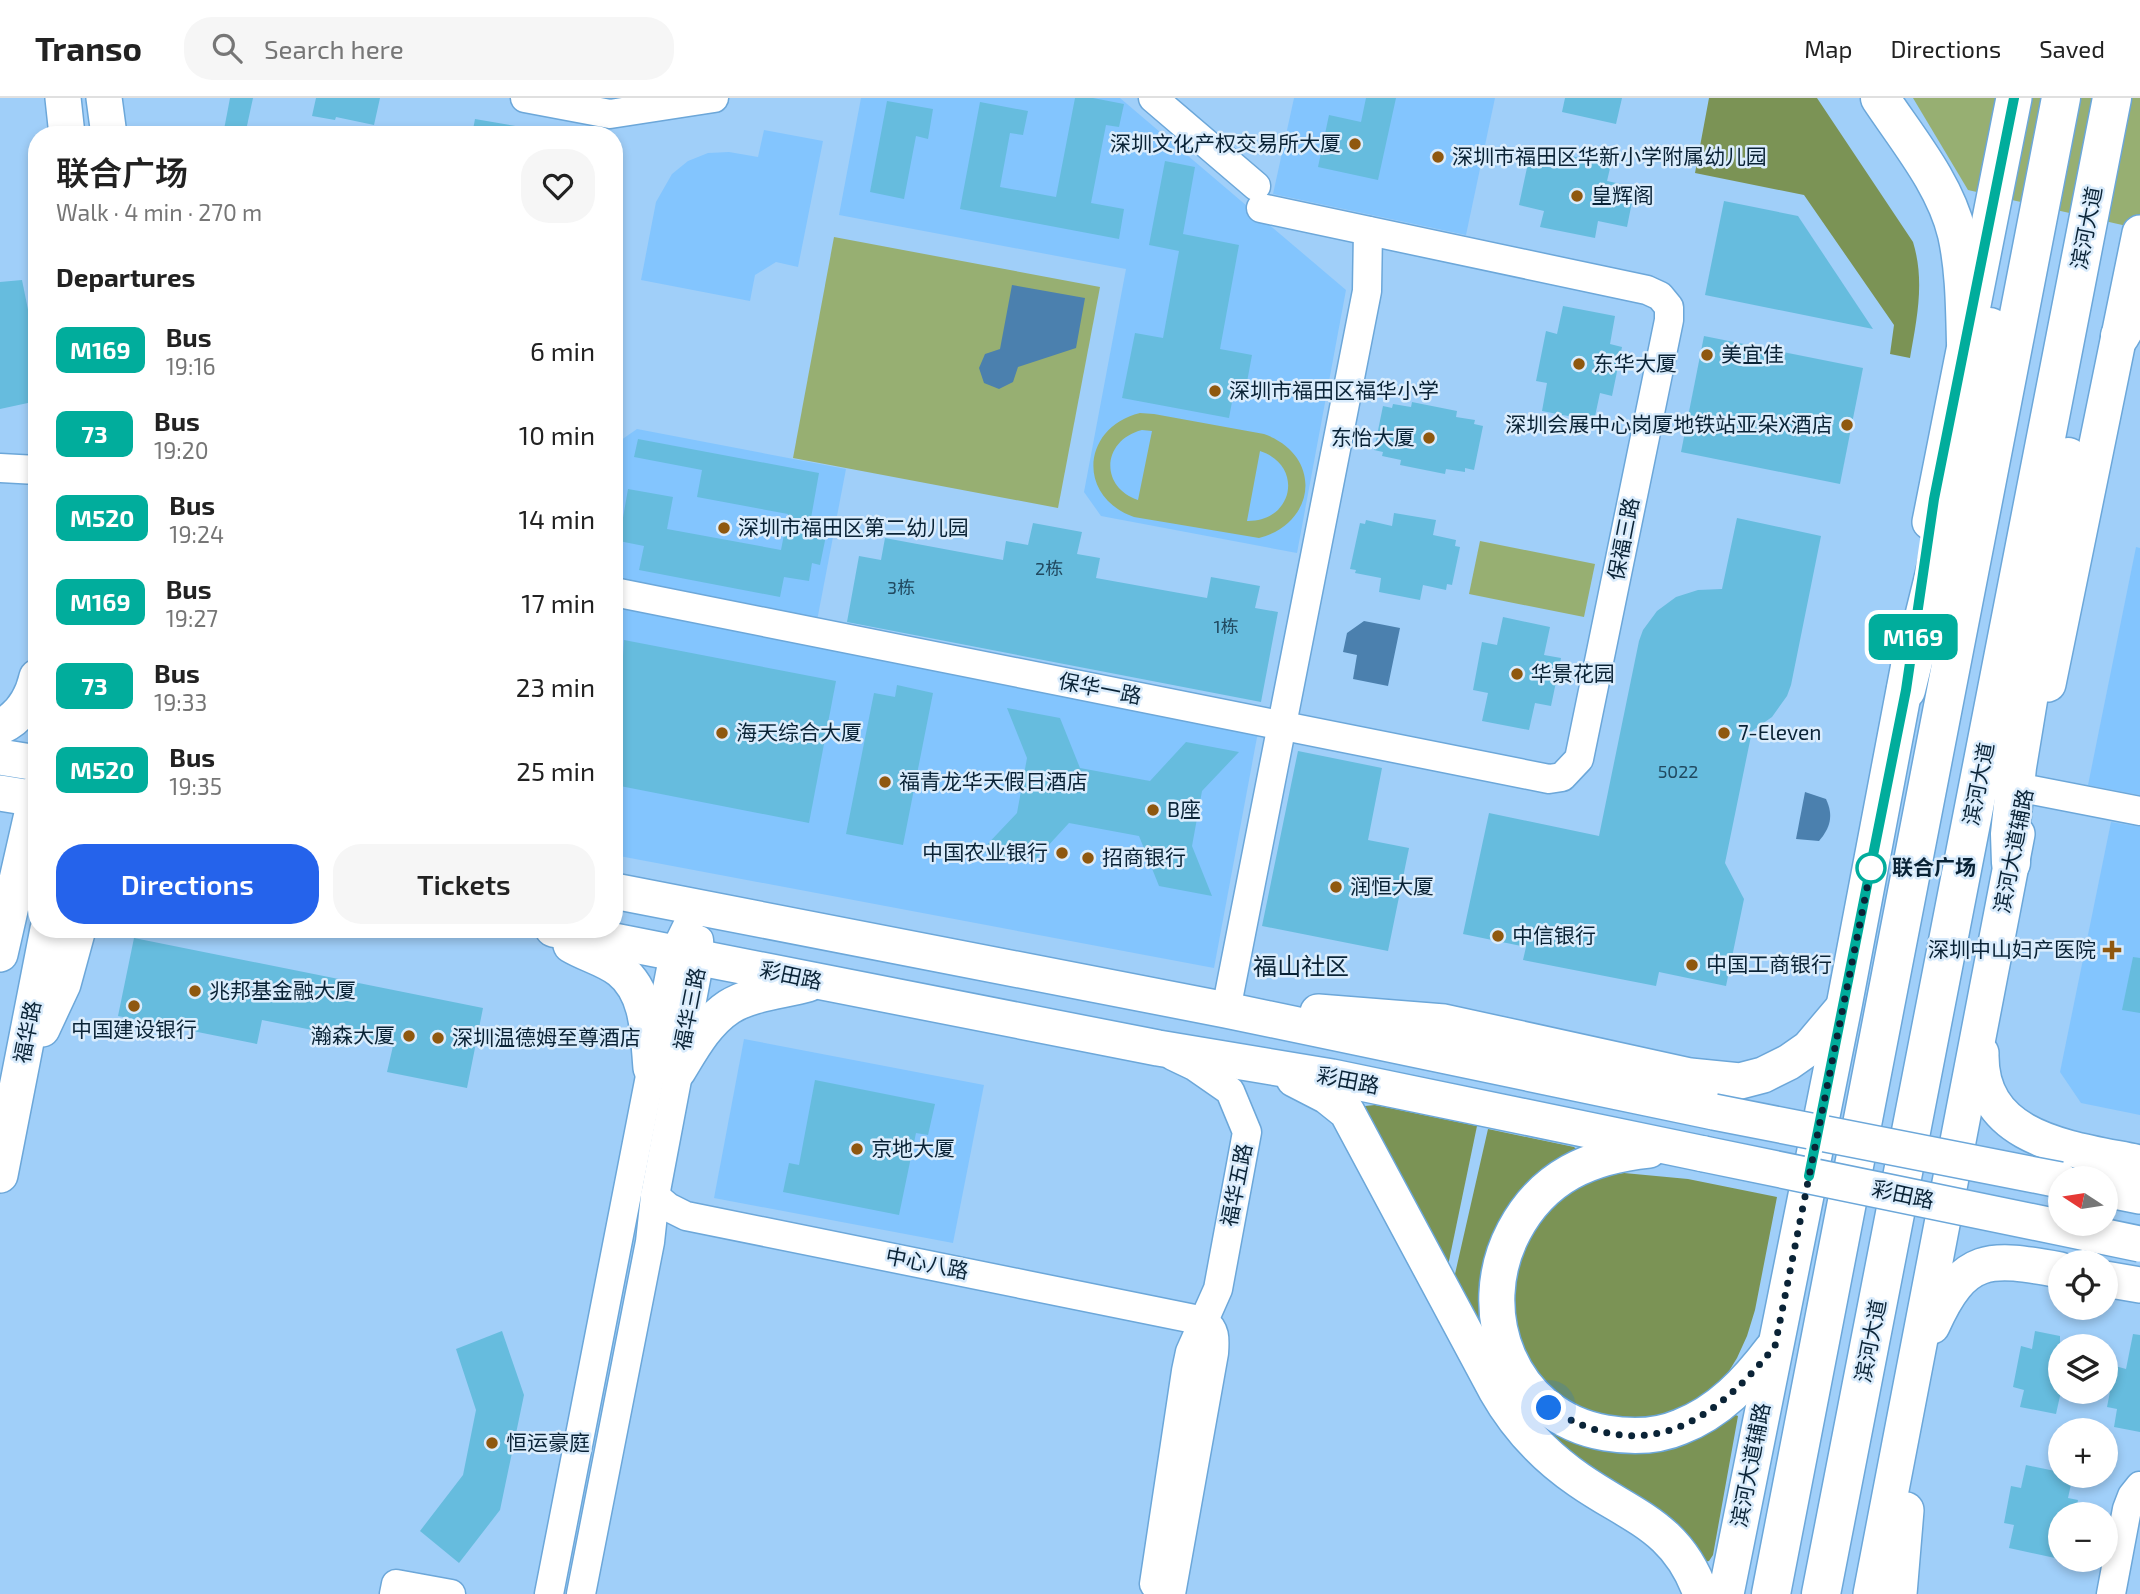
<!DOCTYPE html>
<meta charset="utf-8">
<style>
body{margin:0;font-family:"Exo 2","Noto Sans SC",sans-serif;background:#f6f6f6;color:#222;height:100vh;display:flex;flex-direction:column;font-size:26px;white-space:nowrap}
*{box-sizing:border-box;margin:0}
p{font-size:23px;color:#767676}
.icon{flex:none;width:38px;height:38px;fill:none;stroke:currentColor;stroke-width:2;stroke-linecap:round;stroke-linejoin:round}
.map{position:relative;flex:1;overflow:hidden}
.drawer{position:absolute;left:28px;top:28px;width:595px;height:812px;display:flex;flex-direction:column;background:#fff;border-radius:28px;box-shadow:0 4px 10px #0003}
.drawer>*{flex:none}
.badge{padding:0 14px;border-radius:10px;font-size:24px;line-height:46px}
.needle{width:46px;rotate:282deg}
.tools{position:absolute;left:2048px;top:1068px;display:grid;gap:14px}
.tools a{display:grid;place-items:center;width:70px;height:70px;border-radius:50%;background:#fff;box-shadow:0 4px 10px #0003;font-size:35px}
.you{position:absolute;width:35px;height:35px;margin:-18px;border:5px solid #fff;border-radius:50%;background:#1a73e8;box-shadow:0 0 0 10px #1a73e833}
.map>.badge{position:absolute;translate:-50% -50%;box-shadow:0 0 0 4px #fff}
h2{padding:0 28px;font-size:26px;line-height:63px}
.round{display:grid;place-items:center;flex:none;width:74px;height:74px;border-radius:28px;background:#f6f6f6}
.head{display:flex;align-items:center;justify-content:space-between;height:119px;padding:0 28px}
h1{font-size:33px;font-weight:600;line-height:52px}
.primary-button{display:flex;gap:14px;margin-top:auto;padding:14px 28px}
.primary-button a{flex:1;height:80px;border-radius:28px;background:#2563eb;color:#fff;font-size:28px;font-weight:600;line-height:80px;text-align:center}
.primary-button a+a{background:#f6f6f6;color:#222}
ul{padding:0;list-style:none}
li{display:flex;align-items:center;gap:21px;height:84px;padding:0 28px}
li div{flex:1}
li b{display:block;font-size:26px}
li em{font-style:normal}
li .badge{min-width:77px;font-weight:700;text-align:center}
header{display:flex;align-items:center;gap:42px;box-sizing:border-box;height:98px;padding:0 35px;background:#fff;border-bottom:2px solid #e0e0e0}
header strong{font-size:33px}
nav{display:flex;gap:38px;margin-inline-start:auto;font-size:24px}
.search{width:490px;height:63px;background:#f6f6f6;display:flex;align-items:center;gap:18px;box-sizing:border-box;padding:0 24px;border-radius:28px;color:#767676;font-size:26px}
.map>svg:first-child{display:block}
</style>
<header>
<strong>Transo</strong>
<div class="search"><svg class="icon" aria-label="search" viewBox="0 0 24 24"><circle cx="10" cy="10" r="6"/><path d="M15 15l6 6"/></svg>Search here</div>
<nav><a>Map</a><a>Directions</a><a>Saved</a></nav>
</header>
<div class="map">
<svg width="2140" height="1496" viewBox="0 0 2140 1496">
<rect width="100%" height="100%" fill="#a0cff9"/>
<g fill="#83c5fe">
<path d="M 861,0 L 1120,0 L 1346,192 L 1297,455 L 1101,418 L 1084,394 L 1126,171 L 839,117 Z"/>
<path d="M 1294,0 L 1495,0 L 1466,137 L 1273,96 Z"/>
<path d="M 764,32 L 823,43 L 798,169 L 776,164 L 755,177 L 750,203 L 641,182 L 656,104 L 672,76 L 688,63 L 708,55 L 729,54 L 758,59 Z"/>
<path d="M 637,331 L 846,371 L 816,528 L 614,490 L 614,347 Z"/>
<path d="M 2136,449 L 2140,450 L 2140,697 L 2088,687 Z"/>
<path d="M 614,505 L 1258,634 L 1214,870 L 614,757 Z"/>
<path d="M 2111,724 L 2140,729 L 2140,1017 L 2081,1005 L 2060,974 Z"/>
<path d="M 744,941 L 984,987 L 953,1145 L 714,1100 Z"/>
</g>
<g fill="#97af72" fill-rule="evenodd">
<path d="M 1913,0 L 2140,0 L 2140,131 L 1968,92 Z"/>
<path d="M 834,139 L 1100,189 L 1058,410 L 793,360 Z"/>
<path d="M 1140,315 L 1154,316 L 1264,336 C 1323,357 1317,425 1259,440 L 1134,419 C 1076,399 1082,329 1140,315 ZM 1142,332 L 1152,333 L 1138,402 C 1099,389 1102,342 1142,332 ZM 1260,353 C 1304,367 1294,424 1247,423 Z"/>
<path d="M 1480,443 L 1595,466 L 1584,519 L 1469,496 Z"/>
</g>
<g fill="#7b9355">
<path d="M 1709,0 L 1817,0 L 1913,144 C 1925,183 1917,220 1910,260 L 1890,256 L 1894,227 L 1804,97 L 1695,75 Z"/>
<path d="M 1375,1007 L 1477,1028 L 1444,1187 L 1361,1012 L 1365,1008 Z"/>
<path d="M 1488,1031 L 1574,1049 L 1577,1052 L 1544,1080 L 1489,1242 L 1628,1355 C 1680,1355 1693,1345 1733,1316 L 1738,1318 L 1713,1457 L 1709,1463 L 1704,1464 L 1565,1361 L 1450,1198 Z"/>
<path d="M 1624,1075 L 1688,1081 L 1777,1099 L 1755,1212 L 1747,1238 L 1737,1260 L 1726,1278 L 1709,1295 L 1664,1318 L 1623,1324 L 1565,1304 L 1519,1256 L 1511,1164 C 1544,1117 1561,1083 1624,1075 Z"/>
</g>
<g fill="#4b80ae">
<path d="M 1012,187 L 1085,200 L 1076,250 L 1018,269 L 1013,284 L 999,291 L 984,285 L 979,270 L 985,256 L 1000,251 Z"/>
<path d="M 1364,523 L 1400,530 L 1388,588 L 1353,581 L 1357,557 L 1343,554 L 1347,535 Z"/>
<path d="M 1805,694 L 1826,701 C 1834,718 1830,730 1819,743 L 1796,741 Z"/>
</g>
<g fill="#66bcde">
<path d="M 230,0 L 253,0 L 245,37 L 223,37 Z"/>
<path d="M 316,0 L 380,0 L 374,27 L 336,19 L 335,22 L 312,18 Z"/>
<path d="M 1075,0 L 1093,0 L 1124,6 L 1119,29 L 1106,27 L 1091,105 L 1124,111 L 1119,141 L 960,111 L 980,4 L 1028,13 L 1023,37 L 1010,35 L 1000,89 L 1056,99 Z"/>
<path d="M 1366,0 L 1396,0 L 1378,82 L 1318,69 L 1329,17 L 1361,24 Z"/>
<path d="M 1565,0 L 1622,0 L 1616,26 L 1562,14 Z"/>
<path d="M 887,3 L 933,11 L 928,41 L 916,38 L 904,101 L 870,94 Z"/>
<path d="M 475,21 L 521,29 L 520,37 L 472,37 Z"/>
<path d="M 1556,55 L 1611,66 L 1607,83 L 1635,89 L 1627,129 L 1598,123 L 1595,140 L 1540,129 L 1544,113 L 1519,107 L 1528,65 L 1553,70 Z"/>
<path d="M 1165,63 L 1195,69 L 1183,136 L 1239,147 L 1220,251 L 1252,257 L 1247,284 L 1236,282 L 1229,320 L 1122,300 L 1135,235 L 1163,240 L 1179,153 L 1149,147 Z"/>
<path d="M 1724,103 L 1798,118 L 1873,231 L 1705,197 Z"/>
<path d="M 22,182 L 37,256 L 37,303 L 0,311 L 0,184 Z"/>
<path d="M 1563,208 L 1615,218 L 1610,246 L 1622,249 L 1612,298 L 1600,295 L 1594,323 L 1542,313 L 1547,285 L 1536,283 L 1546,233 L 1557,236 Z"/>
<path d="M 1704,238 L 1863,270 L 1840,386 L 1681,354 Z"/>
<path d="M 1412,304 L 1457,313 L 1456,319 L 1475,322 L 1474,326 L 1483,328 L 1474,372 L 1465,370 L 1465,374 L 1446,371 L 1445,376 L 1400,367 L 1401,362 L 1382,358 L 1383,354 L 1374,352 L 1383,308 L 1392,310 L 1393,306 L 1411,309 Z"/>
<path d="M 638,341 L 819,375 L 811,420 L 829,423 L 820,467 L 812,465 L 809,483 L 784,479 L 780,499 L 639,472 L 644,448 L 619,443 L 628,391 L 673,399 L 667,431 L 781,452 L 788,416 L 697,399 L 702,372 L 634,359 Z"/>
<path d="M 1394,415 L 1436,422 L 1433,437 L 1456,442 L 1455,448 L 1460,449 L 1452,487 L 1447,486 L 1446,492 L 1423,487 L 1420,502 L 1379,494 L 1381,480 L 1355,475 L 1356,472 L 1350,471 L 1360,425 L 1365,426 L 1366,422 L 1392,428 Z"/>
<path d="M 1737,420 L 1821,438 L 1791,587 L 1787,598 L 1772,619 L 1752,633 L 1725,765 L 1744,801 L 1726,888 L 1659,874 L 1656,888 L 1523,862 L 1526,849 L 1463,836 L 1489,715 L 1599,738 L 1639,543 L 1643,532 L 1657,513 L 1676,499 L 1698,492 L 1722,491 Z"/>
<path d="M 1033,425 L 1082,434 L 1077,456 L 1100,460 L 1096,480 L 1207,500 L 1211,479 L 1260,488 L 1255,510 L 1278,514 L 1261,604 L 847,524 L 859,458 L 881,462 L 885,440 L 1003,462 L 1006,443 L 1028,447 Z"/>
<path d="M 1503,519 L 1550,529 L 1544,557 L 1561,560 L 1551,608 L 1535,605 L 1529,632 L 1482,623 L 1488,595 L 1473,592 L 1482,544 L 1497,547 Z"/>
<path d="M 624,542 L 836,583 L 809,725 L 615,687 Z"/>
<path d="M 897,587 L 933,595 L 903,747 L 846,736 L 874,595 L 895,599 Z"/>
<path d="M 1007,610 L 1060,620 L 1080,670 L 1150,683 L 1186,644 L 1239,654 L 1202,693 L 1192,748 L 1212,798 L 1159,788 L 1139,738 L 1069,725 L 1033,764 L 980,754 L 1017,715 L 1027,660 Z"/>
<path d="M 1298,653 L 1382,670 L 1368,742 L 1409,750 L 1388,853 L 1262,828 Z"/>
<path d="M 134,840 L 483,910 L 467,990 L 387,974 L 393,948 L 262,922 L 257,946 L 118,918 Z"/>
<path d="M 2133,859 L 2140,860 L 2140,915 L 2122,912 Z"/>
<path d="M 815,982 L 935,1006 L 928,1037 L 916,1035 L 899,1117 L 783,1094 L 789,1065 L 799,1067 Z"/>
<path d="M 502,1233 L 524,1297 L 500,1412 L 459,1465 L 420,1433 L 463,1377 L 476,1312 L 456,1251 Z"/>
<path d="M 2035,1233 L 2060,1238 L 2060,1298 L 2056,1316 L 2020,1309 L 2024,1292 L 2013,1289 L 2021,1248 L 2032,1251 Z"/>
<path d="M 2133,1236 L 2140,1237 L 2140,1334 L 2114,1329 L 2117,1311 L 2107,1309 L 2115,1268 L 2126,1271 Z"/>
<path d="M 2026,1367 L 2060,1374 L 2060,1377 L 2073,1377 L 2068,1400 L 2078,1402 L 2075,1416 L 2060,1416 L 2060,1440 L 2055,1460 L 2009,1450 L 2014,1427 L 2004,1425 L 2011,1388 L 2021,1390 Z"/>
</g>
<g fill="none" stroke-linecap="round" stroke-linejoin="round">
<defs>
<g id="minor">
<path d="M 525,0 L 610,16 L 714,0"/>
<path d="M 1153,0 L 1256,88"/>
<path d="M 0,370 L 37,372"/>
<path d="M 614,494 L 1549,681 L 1562,679 L 1579,661 L 1669,222 L 1669,209 L 1660,198 L 1647,192 L 1261,110"/>
<path d="M 2027,691 L 2140,713"/>
<path d="M 1226,912 L 1367,193 L 1368,133"/>
<path d="M 655,1098 L 668,1109 L 686,1118 L 1204,1223 C 1216,1232 1215,1241 1214,1255 L 1171,1496"/>
<path d="M 1154,1486 L 1186,1273 L 1190,1254 L 1218,1191 L 1247,1034 L 1230,993 L 1194,968 L 1173,958"/>
<path d="M 394,1496 L 396,1486 L 451,1496"/>
<path d="M 549,1496 L 674,855 L 696,810"/>
<path d="M 581,1496 L 650,1144 L 655,1098 L 700,860 L 699,842"/>
<path d="M 2111,1496 L 2127,1411 L 2132,1398 L 2140,1388"/>
</g>
<g id="major">
<path d="M 63,0 L 67,37"/>
<path d="M 104,0 L 109,37"/>
<path d="M 1930,424 L 2014,0"/>
<path d="M 2048,586 L 2140,135"/>
<path d="M 0,629 C 21,619 32,601 37,579"/>
<path d="M 0,659 L 37,665"/>
<path d="M 0,695 L 37,701"/>
<path d="M 614,793 L 1226,912 L 1714,1014"/>
<path d="M 553,831 L 1158,950 L 1332,979 L 1704,1056"/>
<path d="M 571,847 C 586,856 606,861 620,872 C 649,895 648,937 651,970"/>
<path d="M 0,856 L 37,694"/>
<path d="M 1318,914 L 1444,924 L 1690,978 L 1740,983 L 1763,977 L 1789,964 L 1809,950 L 1842,911"/>
<path d="M 42,931 L 63,886 L 78,831"/>
<path d="M 1981,955 C 1979,1044 2074,1051 2140,1065"/>
<path d="M 678,973 C 692,950 706,924 729,909 C 751,895 783,893 808,886"/>
<path d="M 1294,981 L 1327,998 L 1347,1014 L 1496,1292 C 1517,1329 1544,1358 1579,1382 C 1632,1419 1677,1428 1701,1496"/>
<path d="M 1649,1052 C 1590,1058 1543,1078 1514,1133 C 1471,1214 1511,1319 1606,1335 C 1630,1339 1657,1339 1680,1329 C 1719,1314 1747,1284 1772,1251"/>
<path d="M 0,1077 L 48,831"/>
<path d="M 2105,1091 L 2140,1098"/>
<path d="M 2105,1181 L 2140,1187"/>
<path d="M 1932,1228 C 1964,1156 1989,1159 2060,1172"/>
<path d="M 1726,1496 L 1844,908 L 1909,566"/>
<path d="M 1871,1496 L 2017,736"/>
<path d="M 1899,1496 L 1906,1412"/>
</g>
<g id="highway">
<path d="M 1880,0 C 1908,42 1945,86 1957,136 C 1965,172 1965,209 1966,245"/>
<path d="M 2120,238 L 2140,204"/>
<path d="M 1906,592 L 1954,398 L 1990,229"/>
<path d="M 2011,765 L 2010,736 L 2017,669 L 2068,359"/>
<path d="M 1771,1496 L 2061,0"/>
<path d="M 1821,1496 L 2112,0"/>
</g>
</defs>
<use href="#minor" stroke="#6ca7d9" stroke-width="31"/>
<use href="#major" stroke="#6ca7d9" stroke-width="38"/>
<use href="#highway" stroke="#6ca7d9" stroke-width="41"/>
<use href="#minor" stroke="#fff" stroke-width="28"/>
<use href="#major" stroke="#fff" stroke-width="35"/>
<use href="#highway" stroke="#fff" stroke-width="38"/>
<defs>
<g id="major-bridge">
<path d="M 1714,1014 L 2060,1082"/>
<path d="M 1704,1056 L 2140,1146"/>
</g>
</defs>
<use href="#major-bridge" stroke="#6ca7d9" stroke-width="38" stroke-linecap="butt"/>
<use href="#major-bridge" stroke="#fff" stroke-width="35"/>
</g>
<g fill="none" stroke-linecap="round" stroke-linejoin="round">
<defs>
<path id="line" d="M 1809,1078 L 1906,592 L 1934,401 L 2014,0"/>
</defs>
<use href="#line" stroke="#fff" stroke-width="16"/>
<use href="#line" stroke="#01ad9c" stroke-width="10"/>
<path stroke="#0a2336" stroke-width="7" stroke-dasharray="0 12.6" d="M 1549,1310 C 1644,1369 1712,1327 1775,1248 L 1871,770"/>
</g>
<g fill="#8f580f" stroke="#daecfc" stroke-width="2.5">
<circle cx="1355" cy="46" r="7"/>
<circle cx="1438" cy="59" r="7"/>
<circle cx="1577" cy="98" r="7"/>
<circle cx="1707" cy="257" r="7"/>
<circle cx="1579" cy="266" r="7"/>
<circle cx="1215" cy="293" r="7"/>
<circle cx="1847" cy="327" r="7"/>
<circle cx="1429" cy="340" r="7"/>
<circle cx="724" cy="430" r="7"/>
<circle cx="1517" cy="576" r="7"/>
<circle cx="722" cy="635" r="7"/>
<circle cx="1724" cy="635" r="7"/>
<circle cx="885" cy="684" r="7"/>
<circle cx="1153" cy="712" r="7"/>
<circle cx="1062" cy="755" r="7"/>
<circle cx="1088" cy="760" r="7"/>
<circle cx="1336" cy="789" r="7"/>
<circle cx="1498" cy="838" r="7"/>
<path d="M2108.5 841.5h7v7h7v7h-7v7h-7v-7h-7v-7h7z"/>
<circle cx="1692" cy="867" r="7"/>
<circle cx="195" cy="893" r="7"/>
<circle cx="134" cy="908" r="7"/>
<circle cx="409" cy="938" r="7"/>
<circle cx="438" cy="940" r="7"/>
<circle cx="857" cy="1051" r="7"/>
<circle cx="492" cy="1345" r="7"/>
</g>
<circle fill="#fff" stroke="#01ad9c" stroke-width="3.5" cx="1871" cy="770" r="14"/>
<g text-anchor="middle" stroke-width="5" stroke-linejoin="round" paint-order="stroke">
<g font-size="18" fill="#214960">
<text x="1049" y="477">2栋</text>
<text x="901" y="496">3栋</text>
<text x="1226" y="535">1栋</text>
<text x="1678" y="680">5022</text>
</g>
<g font-size="21" fill="#0a2336" stroke="#daecfc" text-anchor="start">
<text x="1341" y="53" text-anchor="end">深圳文化产权交易所大厦</text>
<text x="1452" y="66">深圳市福田区华新小学附属幼儿园</text>
<text x="1591" y="105">皇辉阁</text>
<text x="1721" y="264">美宜佳</text>
<text x="1593" y="273">东华大厦</text>
<text x="1229" y="300">深圳市福田区福华小学</text>
<text x="1833" y="334" text-anchor="end">深圳会展中心岗厦地铁站亚朵X酒店</text>
<text x="1415" y="347" text-anchor="end">东怡大厦</text>
<text x="738" y="437">深圳市福田区第二幼儿园</text>
<text x="1531" y="583">华景花园</text>
<text x="736" y="642">海天综合大厦</text>
<text x="1738" y="642">7-Eleven</text>
<text x="899" y="691">福青龙华天假日酒店</text>
<text x="1167" y="719">B座</text>
<text x="1048" y="762" text-anchor="end">中国农业银行</text>
<text x="1102" y="767">招商银行</text>
<text x="1350" y="796">润恒大厦</text>
<text x="1512" y="845">中信银行</text>
<text x="2096" y="859" text-anchor="end">深圳中山妇产医院</text>
<text x="1706" y="874">中国工商银行</text>
<text x="209" y="900">兆邦基金融大厦</text>
<text x="134" y="939" text-anchor="middle">中国建设银行</text>
<text x="395" y="945" text-anchor="end">瀚森大厦</text>
<text x="452" y="947">深圳温德姆至尊酒店</text>
<text x="871" y="1058">京地大厦</text>
<text x="506" y="1352">恒运豪庭</text>
</g>
<g font-size="21" fill="#0a2336" stroke="#daecfc">
<text transform="translate(2087 130) rotate(-79)" y="7">滨河大道</text>
<text transform="translate(1624 441) rotate(-79)" y="7">保福三路</text>
<text transform="translate(1100 591) rotate(11)" y="7">保华一路</text>
<text transform="translate(1979 686) rotate(-79)" y="7">滨河大道</text>
<text transform="translate(2014 753) rotate(-79)" y="7">滨河大道辅路</text>
<text transform="translate(791 878) rotate(12)" y="7">彩田路</text>
<text transform="translate(690 911) rotate(-79)" y="7">福华三路</text>
<text transform="translate(28 934) rotate(-79)" y="7">福华路</text>
<text transform="translate(1348 983) rotate(11)" y="7">彩田路</text>
<text transform="translate(1237 1087) rotate(-79)" y="7">福华五路</text>
<text transform="translate(1903 1097) rotate(12)" y="7">彩田路</text>
<text transform="translate(927 1166) rotate(11)" y="7">中心八路</text>
<text transform="translate(1871 1243) rotate(-79)" y="7">滨河大道</text>
<text transform="translate(1751 1367) rotate(-79)" y="7">滨河大道辅路</text>
</g>
<g font-size="21" font-weight="bold" fill="#0a2336" stroke="#daecfc" text-anchor="start">
<text x="1892" y="777">联合广场</text>
</g>
<g font-size="24" fill="#0a2336" stroke="#daecfc">
<text x="1301" y="877">福山社区</text>
</g>
</g>
</svg>
<div class="tools">
<a><svg class="needle" viewBox="-14 -14 28 28"><path d="M0-13l5 13h-10z" fill="#e53935"/><path d="M0 13l5-13h-10z" fill="#767676"/></svg></a>
<a><svg class="icon" aria-label="locate" viewBox="0 0 24 24"><circle cx="12" cy="12" r="6"/><path d="M12 2v4M12 18v4M2 12h4M18 12h4"/></svg></a>
<a><svg class="icon" aria-label="layers" viewBox="0 0 24 24"><path d="M12 4l9 5-9 5-9-5zM3 14l9 5 9-5"/></svg></a>
<a>+</a>
<a>−</a>
</div>
<div class="you" style="left:1549px;top:1310px"></div>
<b class="badge" style="left:1913px;top:539px;background:#01ad9c;color:#fff">M169</b>
<section class="drawer">
<div class="head"><div><h1>联合广场</h1><p>Walk · 4 min · 270 m</p></div><a class="round"><svg class="icon" aria-label="heart" viewBox="0 0 24 24"><path d="M12 20l-8-8c-3-5 5-10 8-4 3-6 11-1 8 4z"/></svg></a></div>
<h2>Departures</h2>
<ul>
<li><span class="badge" style="background:#01ad9c;color:#fff">M169</span><div><b>Bus</b><p>19:16</p></div><em>6 min</em></li>
<li><span class="badge" style="background:#01ad9c;color:#fff">73</span><div><b>Bus</b><p>19:20</p></div><em>10 min</em></li>
<li><span class="badge" style="background:#01ad9c;color:#fff">M520</span><div><b>Bus</b><p>19:24</p></div><em>14 min</em></li>
<li><span class="badge" style="background:#01ad9c;color:#fff">M169</span><div><b>Bus</b><p>19:27</p></div><em>17 min</em></li>
<li><span class="badge" style="background:#01ad9c;color:#fff">73</span><div><b>Bus</b><p>19:33</p></div><em>23 min</em></li>
<li><span class="badge" style="background:#01ad9c;color:#fff">M520</span><div><b>Bus</b><p>19:35</p></div><em>25 min</em></li>
</ul>
<div class="primary-button"><a>Directions</a><a>Tickets</a></div>
</section>
</div>
